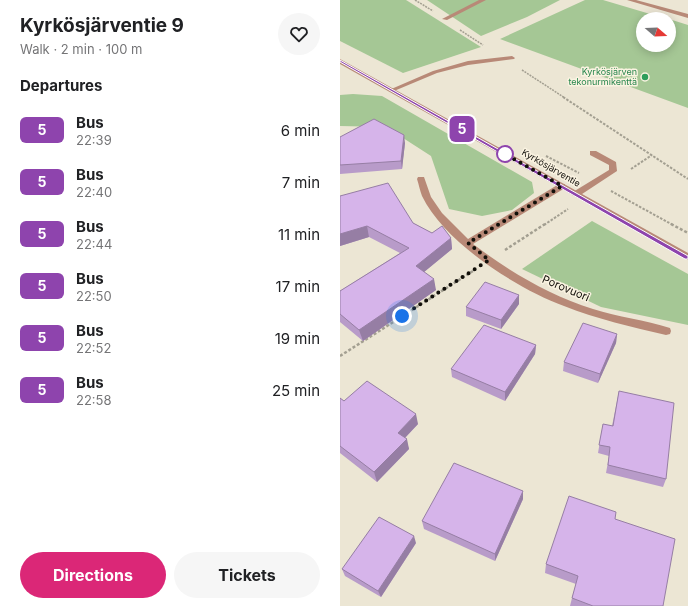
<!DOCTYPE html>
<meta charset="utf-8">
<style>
body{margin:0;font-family:Inter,sans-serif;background:#f6f6f6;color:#202124;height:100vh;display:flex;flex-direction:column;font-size:15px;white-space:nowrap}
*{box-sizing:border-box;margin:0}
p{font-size:13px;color:#757577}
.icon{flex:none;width:22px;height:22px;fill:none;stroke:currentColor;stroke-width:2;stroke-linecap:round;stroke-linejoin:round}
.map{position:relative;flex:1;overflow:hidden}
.sheet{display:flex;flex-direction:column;background:#fff;width:340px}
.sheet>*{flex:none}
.badge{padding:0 8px;border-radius:6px;font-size:14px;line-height:26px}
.needle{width:26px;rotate:109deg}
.buttons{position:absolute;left:296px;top:12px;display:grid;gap:8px}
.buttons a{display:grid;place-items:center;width:40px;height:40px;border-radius:50%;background:#fff;box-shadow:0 2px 10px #0003;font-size:20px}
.you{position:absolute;width:20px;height:20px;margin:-10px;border:3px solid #fff;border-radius:50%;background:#1a73e8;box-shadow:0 0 0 6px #1a73e833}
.map>.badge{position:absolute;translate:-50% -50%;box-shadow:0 0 0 2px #fff}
h2{padding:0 20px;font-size:15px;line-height:36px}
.round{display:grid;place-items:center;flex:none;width:42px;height:42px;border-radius:21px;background:#f6f6f6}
.head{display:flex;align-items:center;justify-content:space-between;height:68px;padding:0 20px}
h1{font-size:19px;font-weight:700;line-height:30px}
.primary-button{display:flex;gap:8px;margin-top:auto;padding:8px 20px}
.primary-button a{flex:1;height:46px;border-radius:24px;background:#db2777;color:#fff;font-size:16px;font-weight:700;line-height:46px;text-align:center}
.primary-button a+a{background:#f6f6f6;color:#202124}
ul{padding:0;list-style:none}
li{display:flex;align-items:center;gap:12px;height:52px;padding:0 20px}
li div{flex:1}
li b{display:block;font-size:15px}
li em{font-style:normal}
li .badge{min-width:44px;font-weight:700;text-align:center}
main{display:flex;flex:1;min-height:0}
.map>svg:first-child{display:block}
</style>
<main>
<section class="sheet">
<div class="head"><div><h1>Kyrkösjärventie 9</h1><p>Walk · 2 min · 100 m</p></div><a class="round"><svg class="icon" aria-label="heart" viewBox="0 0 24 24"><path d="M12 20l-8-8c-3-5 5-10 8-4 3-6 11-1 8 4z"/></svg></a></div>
<h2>Departures</h2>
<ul>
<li><span class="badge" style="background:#8e44ad;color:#fff">5</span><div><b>Bus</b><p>22:39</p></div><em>6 min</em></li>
<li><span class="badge" style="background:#8e44ad;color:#fff">5</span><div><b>Bus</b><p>22:40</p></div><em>7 min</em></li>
<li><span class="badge" style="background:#8e44ad;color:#fff">5</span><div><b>Bus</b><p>22:44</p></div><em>11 min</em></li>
<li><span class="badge" style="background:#8e44ad;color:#fff">5</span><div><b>Bus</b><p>22:50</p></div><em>17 min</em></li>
<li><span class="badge" style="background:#8e44ad;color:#fff">5</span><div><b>Bus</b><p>22:52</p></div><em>19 min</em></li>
<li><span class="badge" style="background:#8e44ad;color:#fff">5</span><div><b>Bus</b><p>22:58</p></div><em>25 min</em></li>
</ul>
<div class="primary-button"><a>Directions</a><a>Tickets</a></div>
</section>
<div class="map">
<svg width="348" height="606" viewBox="0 0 348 606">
<rect width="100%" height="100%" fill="#ece6d4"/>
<g fill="#a5c795">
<path d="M 0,0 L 66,0 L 141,47 L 63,73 L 0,41 Z"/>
<path d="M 87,0 L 220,0 L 187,17 L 141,36 Z"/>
<path d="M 245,0 L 263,0 L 327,19 L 303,19 L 303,45 L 329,45 L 329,19 L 348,25 L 348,108 L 160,39 Z"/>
<path d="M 13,94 L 42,96 L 192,182 L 194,193 L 172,210 L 142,216 L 109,209 L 91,156 L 46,127 L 0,126 L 0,95 Z"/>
<path d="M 252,221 L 348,274 L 348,325 L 261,307 L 182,269 Z"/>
</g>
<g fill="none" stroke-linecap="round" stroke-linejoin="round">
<g stroke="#a39f91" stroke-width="1.5" stroke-dasharray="2 1" stroke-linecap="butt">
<path d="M 75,0 L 93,11"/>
<path d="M 120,30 L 143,45"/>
<path d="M 182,70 L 225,98"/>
</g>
<g stroke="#a39f91" stroke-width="2" stroke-dasharray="2.5 1.5" stroke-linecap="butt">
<path d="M 223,97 L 348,179"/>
<path d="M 206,156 L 239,173"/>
<path d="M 291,169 L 312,155"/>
<path d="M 271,191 L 333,225"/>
<path d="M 204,225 L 228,209"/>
</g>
<g stroke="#a39f91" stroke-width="2.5" stroke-dasharray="3 2" stroke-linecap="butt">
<path d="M 331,224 L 348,233"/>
<path d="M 165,250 L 205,224"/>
<path d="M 0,356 L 133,271"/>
</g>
<g fill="#b88977" fill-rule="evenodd">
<path d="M 139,0 L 146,0 L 107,20 L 102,19 Z"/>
<path d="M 287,0 L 296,0 L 348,14 L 348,18 Z"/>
<path d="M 172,56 L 175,58 L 174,59 L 128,65 L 97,73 L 54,91 L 49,90 L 93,71 L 128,61 Z"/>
<path d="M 250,151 L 256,151 L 276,162 L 277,171 L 239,196 L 233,196 L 232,194 L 233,192 L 269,170 L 269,165 L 250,155 Z"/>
</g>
<path fill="#b88977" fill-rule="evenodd" d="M 78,177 L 84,177 L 91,197 L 102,213 L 128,239 L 219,184 L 225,184 L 225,188 L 133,244 C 170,272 209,295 253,309 C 278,317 305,320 330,328 L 331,331 L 330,334 L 326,335 C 292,327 257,319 224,306 C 176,288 105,243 82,196 C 80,191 79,185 77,179 Z"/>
<path fill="#b88977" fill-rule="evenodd" d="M 0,59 L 348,253 L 348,260 L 0,64 Z"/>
</g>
<g fill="#b89bc9">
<path d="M 0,137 L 65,143 L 62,169 L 0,174 Z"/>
<path d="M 0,196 L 73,223 L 92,233 L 111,238 L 112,249 L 84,272 L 96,290 L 23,341 L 0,322 L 0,291 L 60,253 L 29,237 L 0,246 Z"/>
<path d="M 179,295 L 179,304 L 161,329 L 126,316 L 126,307 Z"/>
<path d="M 277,334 L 276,343 L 258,383 L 223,371 L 224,362 Z"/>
<path d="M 196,345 L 195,354 L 165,401 L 112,377 L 111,369 Z"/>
<path d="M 279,391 L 326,479 L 323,487 L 266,473 L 269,456 L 258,453 L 263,424 L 272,426 Z"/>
<path d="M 0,398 L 4,401 L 78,424 L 65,438 L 69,449 L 37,482 L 0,453 Z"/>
<path d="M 183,499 L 155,561 L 84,529 L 82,521 Z"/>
<path d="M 275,519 L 323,606 L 230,606 L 232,598 L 236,584 L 205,573 L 206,564 Z"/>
<path d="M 76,543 L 41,597 L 5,576 L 2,569 Z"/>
</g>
<g fill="#967ea4">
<path d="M 64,135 L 65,143 L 62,169 L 61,161 Z"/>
<path d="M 27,226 L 29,237 L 0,246 L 0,234 Z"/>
<path d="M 111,238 L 112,249 L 78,277 L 76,266 Z"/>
<path d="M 94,279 L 96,290 L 23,341 L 19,330 Z"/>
<path d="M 179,295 L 179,304 L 161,329 L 161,320 Z"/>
<path d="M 277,334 L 276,343 L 258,383 L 260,374 Z"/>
<path d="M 196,345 L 195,354 L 165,401 L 165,392 Z"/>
<path d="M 76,414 L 78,424 L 60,443 L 58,433 Z"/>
<path d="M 67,439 L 69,449 L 37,482 L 34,472 Z"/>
<path d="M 183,491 L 183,499 L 155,561 L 155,554 Z"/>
<path d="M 74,536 L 76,543 L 41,597 L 38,591 Z"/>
</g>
<g fill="#d6b4ea" stroke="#967ea4">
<path d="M 34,119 L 64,135 L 61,161 L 0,165 L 0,137 Z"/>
<path d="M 48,183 L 73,223 L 92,233 L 102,226 L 111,238 L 76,266 L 94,279 L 19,330 L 0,314 L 0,291 L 69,248 L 27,226 L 0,234 L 0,196 Z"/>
<path d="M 145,282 L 179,295 L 161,320 L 126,307 Z"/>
<path d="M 243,323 L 277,334 L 260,374 L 224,362 Z"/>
<path d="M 144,325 L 196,345 L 165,392 L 111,369 Z"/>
<path d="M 27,381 L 76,414 L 58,433 L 67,439 L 34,472 L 0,446 L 0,398 L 4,401 Z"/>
<path d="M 279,391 L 334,403 L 326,479 L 268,465 L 270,447 L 259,445 L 263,424 L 273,426 Z"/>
<path d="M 114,463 L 183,491 L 155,554 L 82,521 Z"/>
<path d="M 229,496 L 276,512 L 275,519 L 335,539 L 323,606 L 253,606 L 232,598 L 238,576 L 206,564 Z"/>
<path d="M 39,517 L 74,536 L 38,591 L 2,569 Z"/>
</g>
<path fill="#8e44ad" stroke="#fff" d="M 0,60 L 348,256 L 348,259 L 345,259 L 0,62 Z"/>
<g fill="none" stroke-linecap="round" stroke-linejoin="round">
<path stroke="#12100a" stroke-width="4" stroke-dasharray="0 7.2" d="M 62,316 L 149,260 L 128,243 L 222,186 L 165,154"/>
</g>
<circle fill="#2e9e5b" stroke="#faf3e1" stroke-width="1.5" cx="305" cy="77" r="4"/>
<circle fill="#fff" stroke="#8e44ad" stroke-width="2" cx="165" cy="154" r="8"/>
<g text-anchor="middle" stroke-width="3" stroke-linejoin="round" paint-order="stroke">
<g font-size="9" fill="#27864d" stroke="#faf3e1" text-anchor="end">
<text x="297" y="75">Kyrkösjärven<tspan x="297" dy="10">tekonurmikenttä</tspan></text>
</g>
<g font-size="9" fill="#12100a" stroke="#faf3e1">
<text transform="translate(211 168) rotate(30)" y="3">Kyrkösjärventie</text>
</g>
<g font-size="11" fill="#12100a" stroke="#faf3e1">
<text transform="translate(226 288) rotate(23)" y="4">Porovuori</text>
</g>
</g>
</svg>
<div class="buttons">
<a><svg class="needle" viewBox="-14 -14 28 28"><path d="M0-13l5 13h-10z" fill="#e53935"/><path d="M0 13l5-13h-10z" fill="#757577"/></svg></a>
</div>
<div class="you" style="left:62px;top:316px"></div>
<b class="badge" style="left:122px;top:129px;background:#8e44ad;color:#fff">5</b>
</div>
</main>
